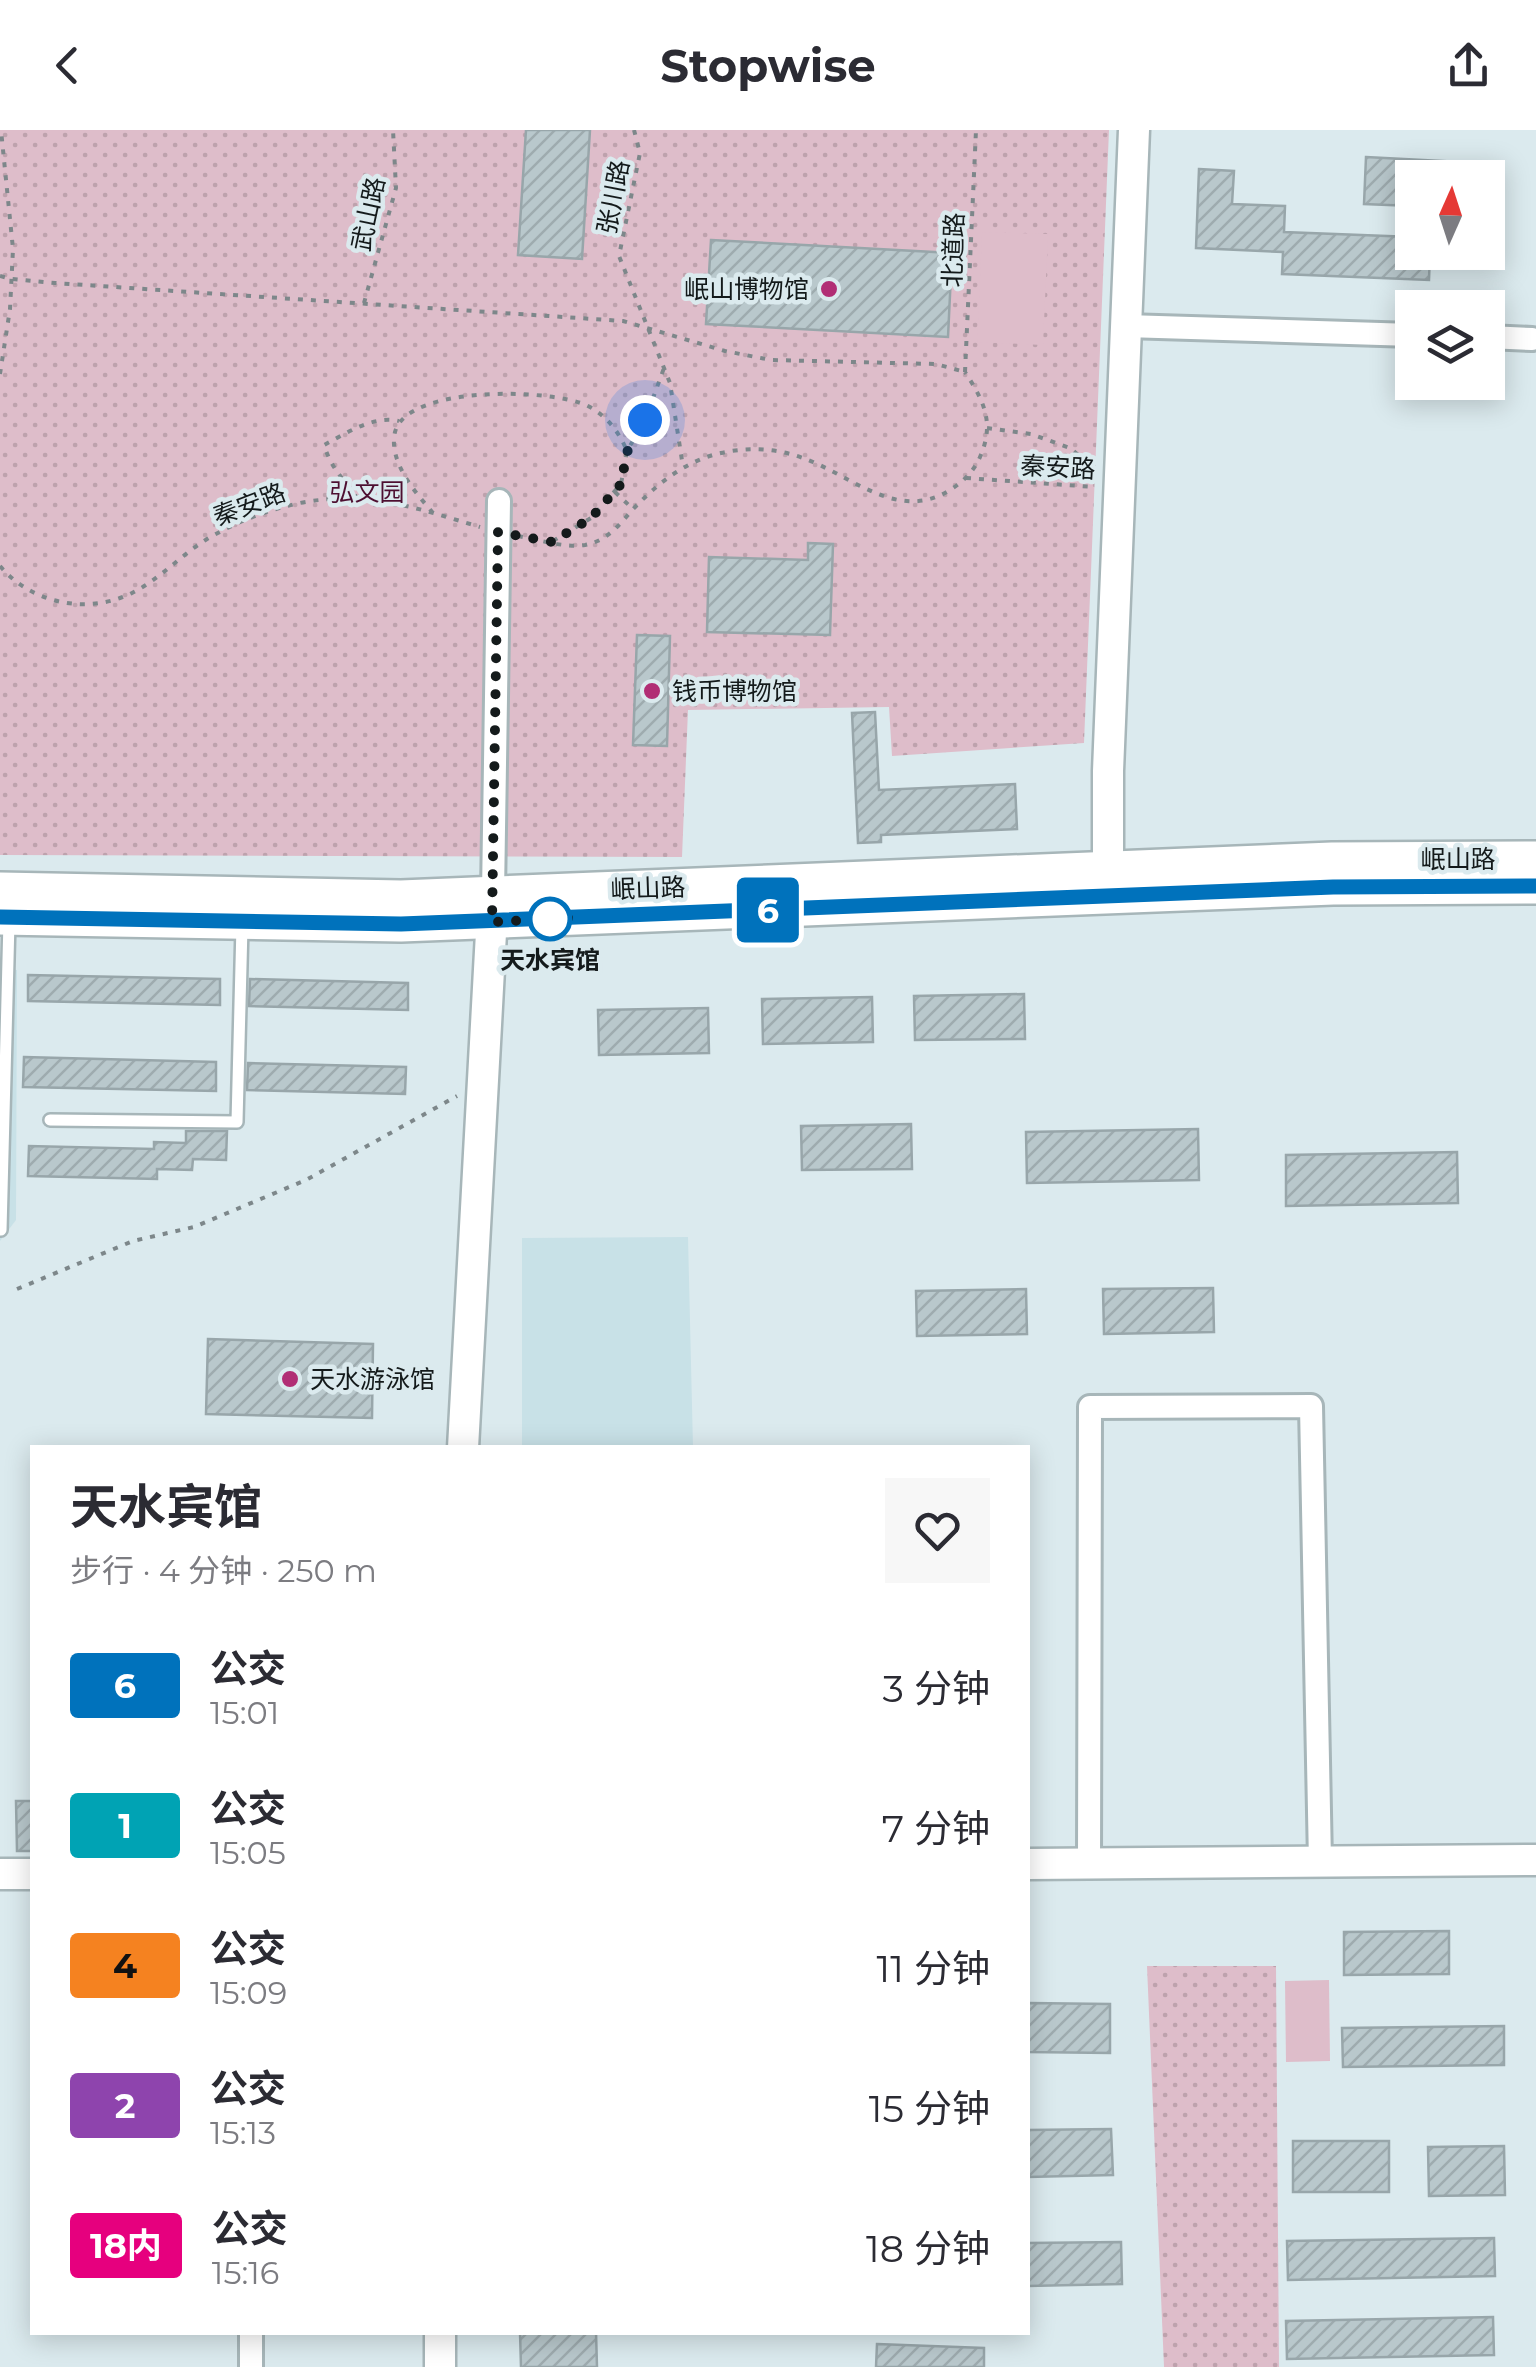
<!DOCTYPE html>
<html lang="zh">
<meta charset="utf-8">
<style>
body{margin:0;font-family:Montserrat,"Noto Sans SC",sans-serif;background:#f7f7f7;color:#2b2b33;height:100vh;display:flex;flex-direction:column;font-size:38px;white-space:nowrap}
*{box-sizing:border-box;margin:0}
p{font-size:32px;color:#7c7c81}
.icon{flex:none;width:55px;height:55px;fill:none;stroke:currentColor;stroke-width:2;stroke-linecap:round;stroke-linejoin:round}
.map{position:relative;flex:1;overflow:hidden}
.sheet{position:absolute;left:30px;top:1315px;width:1000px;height:890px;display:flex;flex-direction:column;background:#fff;border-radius:0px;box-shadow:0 5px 25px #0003}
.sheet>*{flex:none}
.badge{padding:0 20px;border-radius:8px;font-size:35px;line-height:65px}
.needle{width:65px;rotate:3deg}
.fabs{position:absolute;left:1395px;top:30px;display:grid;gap:20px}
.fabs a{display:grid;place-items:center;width:110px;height:110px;border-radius:0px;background:#fff;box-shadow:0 5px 25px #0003;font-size:50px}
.you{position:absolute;width:50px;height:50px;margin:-25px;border:8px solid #fff;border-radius:50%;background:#1a73e8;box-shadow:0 0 0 15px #1a73e833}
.map>.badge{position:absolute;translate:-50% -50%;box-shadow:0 0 0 5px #fff}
.round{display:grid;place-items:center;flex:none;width:105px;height:105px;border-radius:0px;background:#f7f7f7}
.summary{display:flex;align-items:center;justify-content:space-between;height:170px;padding:0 40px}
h1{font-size:48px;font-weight:700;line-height:75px}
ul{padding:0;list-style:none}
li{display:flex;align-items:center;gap:30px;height:140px;padding:0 40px}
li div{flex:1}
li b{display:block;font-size:38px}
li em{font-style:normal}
li .badge{min-width:110px;font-weight:700;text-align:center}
header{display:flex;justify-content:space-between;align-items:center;height:130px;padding:0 40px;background:#fff;font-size:45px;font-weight:700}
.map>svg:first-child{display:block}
</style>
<header><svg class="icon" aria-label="back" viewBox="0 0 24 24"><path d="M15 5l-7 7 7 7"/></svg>Stopwise<svg class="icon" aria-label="share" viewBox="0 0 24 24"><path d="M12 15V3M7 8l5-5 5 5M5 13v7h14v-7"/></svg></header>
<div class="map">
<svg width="1536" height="2237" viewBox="0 0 1536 2237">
<defs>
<pattern id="park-dots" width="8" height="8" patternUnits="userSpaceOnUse" patternTransform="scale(2.5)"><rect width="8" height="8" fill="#debdca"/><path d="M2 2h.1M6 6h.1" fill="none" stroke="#bea2ad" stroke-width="1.8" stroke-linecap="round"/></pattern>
<pattern id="building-hatch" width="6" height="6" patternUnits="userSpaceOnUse" patternTransform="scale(2.5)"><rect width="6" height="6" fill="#b9c8cc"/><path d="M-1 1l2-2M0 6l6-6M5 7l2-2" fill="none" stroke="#9eabaf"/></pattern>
</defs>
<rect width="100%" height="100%" fill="#dbeaee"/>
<g fill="#c8e1e7">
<path d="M 0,839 L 17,840 L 16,1090 L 0,1111 Z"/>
<path d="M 688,1107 L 693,1317 L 522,1317 L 522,1108 Z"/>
</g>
<g fill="url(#park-dots)">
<path d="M 0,0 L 1109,0 L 1084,613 L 892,626 L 889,577 L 688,580 L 682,727 L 0,725 Z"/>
<path d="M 1147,1836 L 1276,1836 L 1279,2237 L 1164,2237 Z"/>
</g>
<g fill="#debdca">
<path d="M 982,102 L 1048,104 L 1043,215 L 977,212 Z"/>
<path d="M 1329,1850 L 1330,1931 L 1286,1932 L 1285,1851 Z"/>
</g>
<g fill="url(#building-hatch)" stroke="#98a6aa" stroke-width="2.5">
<path d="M 526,0 L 590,0 L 582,129 L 518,125 Z"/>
<path d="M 1366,27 L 1498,34 L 1498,48 L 1412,48 L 1412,76 L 1364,74 Z"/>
<path d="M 1199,39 L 1234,41 L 1232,74 L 1285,76 L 1284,102 L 1412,107 L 1412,122 L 1430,122 L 1429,150 L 1282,144 L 1283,122 L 1196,118 Z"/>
<path d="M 711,110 L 952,123 L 948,207 L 706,194 Z"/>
<path d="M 808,413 L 833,414 L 830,505 L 707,502 L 709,427 L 808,430 Z"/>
<path d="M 637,505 L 670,506 L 667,616 L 633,615 Z"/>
<path d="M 875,582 L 879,660 L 1015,654 L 1017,699 L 881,705 L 881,712 L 858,713 L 852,583 Z"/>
<path d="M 28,845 L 220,849 L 220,875 L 28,871 Z"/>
<path d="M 250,849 L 408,853 L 408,880 L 249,876 Z"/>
<path d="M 1024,864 L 1025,909 L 915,910 L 914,866 Z"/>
<path d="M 872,867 L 873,912 L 763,914 L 762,869 Z"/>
<path d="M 708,878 L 709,923 L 599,925 L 598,880 Z"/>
<path d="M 24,927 L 216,932 L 216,961 L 23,957 Z"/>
<path d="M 248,933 L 406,937 L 405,964 L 247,960 Z"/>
<path d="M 911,994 L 912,1039 L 802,1040 L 801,996 Z"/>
<path d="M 1198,999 L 1199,1050 L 1027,1053 L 1026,1002 Z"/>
<path d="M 186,1001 L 227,1001 L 226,1030 L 193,1029 L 192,1040 L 157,1039 L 157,1049 L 28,1046 L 29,1016 L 154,1019 L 154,1012 L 186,1013 Z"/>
<path d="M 1457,1022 L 1458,1073 L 1286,1076 L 1286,1025 Z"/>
<path d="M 1213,1158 L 1214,1202 L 1104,1204 L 1103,1159 Z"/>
<path d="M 1026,1159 L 1027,1204 L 917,1206 L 916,1161 Z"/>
<path d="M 208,1209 L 373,1214 L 372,1288 L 206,1284 Z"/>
<path d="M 16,1671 L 32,1671 L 32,1721 L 17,1721 Z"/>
<path d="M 1449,1801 L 1449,1844 L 1344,1845 L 1344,1802 Z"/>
<path d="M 1028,1873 L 1110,1874 L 1110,1923 L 1028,1922 Z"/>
<path d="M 1504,1896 L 1504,1935 L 1343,1937 L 1342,1898 Z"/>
<path d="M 1111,1999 L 1113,2045 L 1028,2047 L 1028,2000 Z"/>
<rect x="1293" y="2011" width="96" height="51"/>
<path d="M 1504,2016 L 1505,2065 L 1429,2066 L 1428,2017 Z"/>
<path d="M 1494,2108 L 1495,2146 L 1288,2150 L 1287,2111 Z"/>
<path d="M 1121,2112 L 1122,2154 L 1028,2156 L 1028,2113 Z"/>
<path d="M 1493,2187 L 1494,2225 L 1287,2229 L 1286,2191 Z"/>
<path d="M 520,2202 L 596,2202 L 597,2237 L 521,2237 Z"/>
<path d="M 877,2214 L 984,2218 L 984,2237 L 876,2237 Z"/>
</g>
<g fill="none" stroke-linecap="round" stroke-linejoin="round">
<defs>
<g id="lane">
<path d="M 50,990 L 237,992 L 242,796"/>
<path d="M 1,1100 L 9,791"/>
</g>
<g id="street">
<path d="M 1126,196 L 1412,205"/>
<path d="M 1488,207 L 1532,209"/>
<path d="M 493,764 L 499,371"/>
<path d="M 1089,1733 L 1090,1277 L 1311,1276 L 1320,1732"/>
<path d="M 251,2237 L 251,2202"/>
</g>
<g id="secondary">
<path d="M 1108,763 L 1108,641 L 1134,0"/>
<path d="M 463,1318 L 493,766"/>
<path d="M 1028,1734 L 1536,1730"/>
<path d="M 0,1744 L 32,1744"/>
<path d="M 440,2202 L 440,2237"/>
</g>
<g id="primary">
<path d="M 0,760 L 401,768 L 1332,730 L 1536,729"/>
<path d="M 0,787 L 401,794 L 1333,757 L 1536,756"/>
</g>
</defs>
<use href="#lane" stroke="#a7b6b9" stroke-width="16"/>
<use href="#street" stroke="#a7b6b9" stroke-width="28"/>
<use href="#secondary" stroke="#a7b6b9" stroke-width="35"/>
<use href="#primary" stroke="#a7b6b9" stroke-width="40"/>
<g stroke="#7d878a" stroke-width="4" stroke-dasharray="5 8" stroke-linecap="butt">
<path d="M 634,0 L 640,23 L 619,126 L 670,253 L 683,337"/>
<path d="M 0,146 L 12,149 L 55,153 L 623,191 L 725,221 L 771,230 L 936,234 L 965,242"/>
<path d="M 364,173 L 396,58 L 393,0"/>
<path d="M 965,242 L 976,0"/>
<path d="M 0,244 L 10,179 L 13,119 L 1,0"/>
<path d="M 987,298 L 1031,304 L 1070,318 L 1096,340"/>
<path d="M 966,348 L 1095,357"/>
<path d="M 615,362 L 633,379"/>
<path d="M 358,369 C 343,348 332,340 324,315 C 347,303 373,285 399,291"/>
<path d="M 433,383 C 416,363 388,332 395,302 C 407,255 552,258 588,276 C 607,286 619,302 627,321"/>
<path d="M 518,406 C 540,410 564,418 585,415 C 611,410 621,391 638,374 C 661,351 688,330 721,323 C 748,317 776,318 803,328 C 851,345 898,393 950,360 C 963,352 974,341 980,327 C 995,293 984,271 965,242"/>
<path d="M 553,411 L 591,388 L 621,354 L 627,321 L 645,290 L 664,238"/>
<path d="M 0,436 C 32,474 88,485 132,463 C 160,449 181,425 207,409 C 236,392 267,380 300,373 C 367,360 417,378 480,397"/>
<path d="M 17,1159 L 133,1111 L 194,1097 L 306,1050 L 457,966"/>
</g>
<use href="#lane" stroke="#fff" stroke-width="11"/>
<use href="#street" stroke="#fff" stroke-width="22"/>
<use href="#secondary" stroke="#fff" stroke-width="30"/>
<use href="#primary" stroke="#fff" stroke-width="35"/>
</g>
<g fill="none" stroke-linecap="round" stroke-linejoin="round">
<defs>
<path id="line" d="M 0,787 L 401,794 L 1333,757 L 1536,756"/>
</defs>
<use href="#line" stroke="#fff" stroke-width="22"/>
<use href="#line" stroke="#0072bc" stroke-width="15"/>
<path stroke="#141a1b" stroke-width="10" stroke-dasharray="0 18" d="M 550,789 L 569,788 L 492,792 L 498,402 L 552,412 L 591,388 L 621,354 L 627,322 L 645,290"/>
</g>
<g fill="#b12e75" stroke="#dbeaee" stroke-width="4">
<circle cx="829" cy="159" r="10"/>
<circle cx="652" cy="561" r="10"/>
<circle cx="290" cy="1249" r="10"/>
</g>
<circle fill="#fff" stroke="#0072bc" stroke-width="5" cx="550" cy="789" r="20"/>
<g text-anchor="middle" stroke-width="9" stroke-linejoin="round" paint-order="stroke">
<g font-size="25" fill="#141a1b" stroke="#dbeaee">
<text transform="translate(613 67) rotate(-79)" y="9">张川路</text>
<text transform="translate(368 84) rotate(-78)" y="9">武山路</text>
<text transform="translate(953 120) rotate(-88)" y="9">北道路</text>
<text transform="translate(1058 337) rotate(3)" y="9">秦安路</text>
<text transform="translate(249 374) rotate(-21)" y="9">秦安路</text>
<text x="1458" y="738">岷山路</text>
<text transform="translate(648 758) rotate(-2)" y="9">岷山路</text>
</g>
<g font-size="25" fill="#141a1b" stroke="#dbeaee" text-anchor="start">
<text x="809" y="168" text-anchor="end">岷山博物馆</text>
<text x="672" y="570">钱币博物馆</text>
<text x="310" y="1258">天水游泳馆</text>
</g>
<g font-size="25" fill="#4d0f31" stroke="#dbeaee">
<text x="367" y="371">弘文园</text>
</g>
<g font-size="25" font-weight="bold" fill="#141a1b" stroke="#dbeaee">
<text x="550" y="839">天水宾馆</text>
</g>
</g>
</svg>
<div class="fabs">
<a><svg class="needle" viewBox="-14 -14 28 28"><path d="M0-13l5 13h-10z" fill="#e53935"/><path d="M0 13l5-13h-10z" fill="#7c7c81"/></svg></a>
<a><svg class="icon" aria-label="layers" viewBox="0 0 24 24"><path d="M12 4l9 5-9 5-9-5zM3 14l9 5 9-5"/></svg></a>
</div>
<div class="you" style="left:645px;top:290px"></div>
<b class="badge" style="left:768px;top:780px;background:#0072bc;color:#fff">6</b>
<section class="sheet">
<div class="summary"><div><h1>天水宾馆</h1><p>步行 · 4 分钟 · 250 m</p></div><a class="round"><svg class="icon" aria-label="heart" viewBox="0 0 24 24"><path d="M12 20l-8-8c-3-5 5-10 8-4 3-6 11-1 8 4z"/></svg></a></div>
<ul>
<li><span class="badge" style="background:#0072bc;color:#fff">6</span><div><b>公交</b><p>15:01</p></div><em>3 分钟</em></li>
<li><span class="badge" style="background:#00a3b4;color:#fff">1</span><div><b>公交</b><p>15:05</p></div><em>7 分钟</em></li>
<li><span class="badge" style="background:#f58220;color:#111">4</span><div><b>公交</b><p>15:09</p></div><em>11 分钟</em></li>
<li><span class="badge" style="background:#8e44ad;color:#fff">2</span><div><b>公交</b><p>15:13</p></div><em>15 分钟</em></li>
<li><span class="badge" style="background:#e6007e;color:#fff">18内</span><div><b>公交</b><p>15:16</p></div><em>18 分钟</em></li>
</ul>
</section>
</div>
